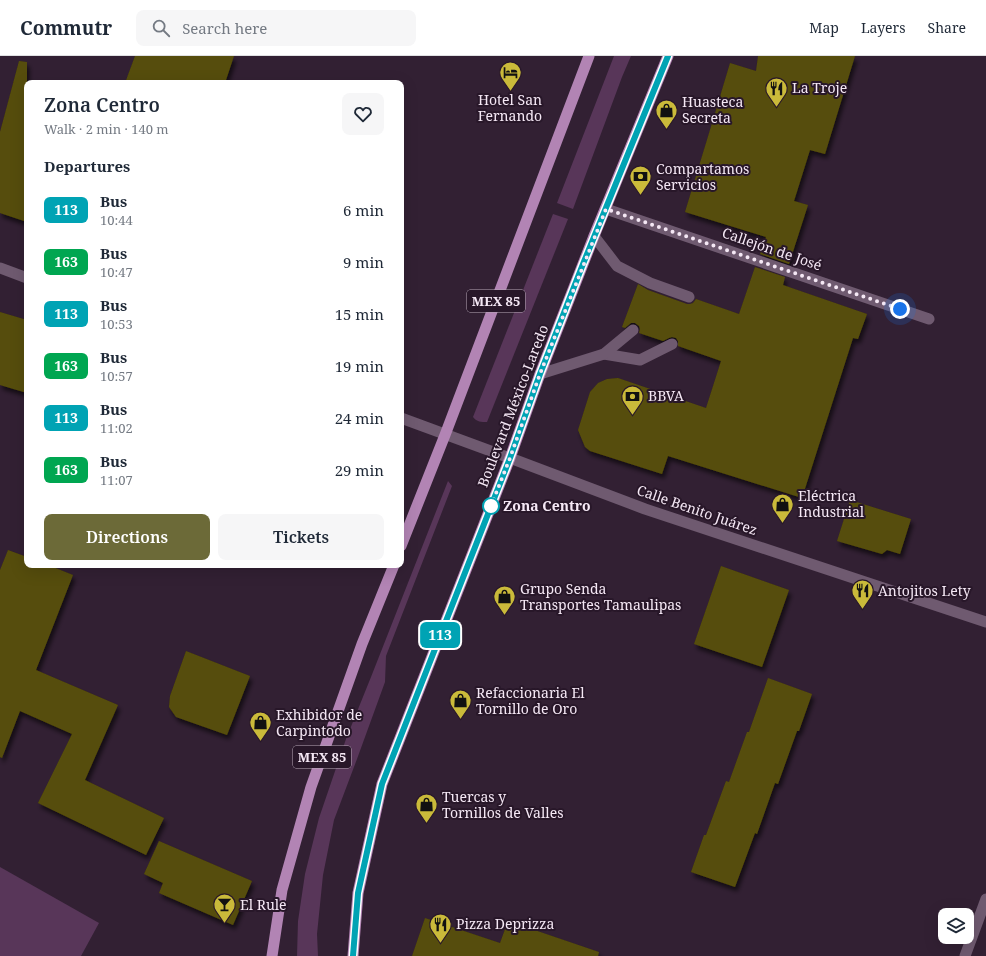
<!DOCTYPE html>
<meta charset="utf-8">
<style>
body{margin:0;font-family:"Noto Serif",serif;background:#f6f6f7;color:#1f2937;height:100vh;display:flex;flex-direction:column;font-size:15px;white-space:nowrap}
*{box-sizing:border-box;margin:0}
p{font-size:13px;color:#747a83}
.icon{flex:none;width:22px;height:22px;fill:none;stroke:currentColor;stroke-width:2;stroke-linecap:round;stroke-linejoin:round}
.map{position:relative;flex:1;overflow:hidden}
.sheet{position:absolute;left:24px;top:24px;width:380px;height:488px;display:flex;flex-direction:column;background:#fff;border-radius:8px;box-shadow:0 4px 16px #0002}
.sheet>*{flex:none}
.badge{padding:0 8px;border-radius:6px;font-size:14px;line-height:26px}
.controls{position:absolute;left:938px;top:852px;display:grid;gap:8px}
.controls a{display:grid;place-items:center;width:36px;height:36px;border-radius:8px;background:#fff;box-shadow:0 4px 16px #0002;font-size:20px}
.you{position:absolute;width:20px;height:20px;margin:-10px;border:3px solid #fff;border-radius:50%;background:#1a73e8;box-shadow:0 0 0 6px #1a73e833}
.map>.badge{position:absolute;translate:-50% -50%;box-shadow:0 0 0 2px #fff}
h2{padding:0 20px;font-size:15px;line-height:36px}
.round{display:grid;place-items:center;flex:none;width:42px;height:42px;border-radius:8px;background:#f6f6f7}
.overview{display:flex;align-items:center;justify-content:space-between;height:68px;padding:0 20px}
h1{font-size:19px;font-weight:600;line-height:30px}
.cta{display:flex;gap:8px;margin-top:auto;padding:8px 20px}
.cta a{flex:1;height:46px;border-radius:8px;background:#6c6a38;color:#fff;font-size:16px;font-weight:600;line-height:46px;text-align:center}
.cta a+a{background:#f6f6f7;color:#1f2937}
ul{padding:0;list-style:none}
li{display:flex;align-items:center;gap:12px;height:52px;padding:0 20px}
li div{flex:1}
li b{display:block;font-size:15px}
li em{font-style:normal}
li .badge{min-width:44px;font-weight:700;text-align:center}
header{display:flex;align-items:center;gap:24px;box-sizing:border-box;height:56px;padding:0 20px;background:#fff;border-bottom:1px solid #e0e1e3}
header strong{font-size:19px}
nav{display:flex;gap:22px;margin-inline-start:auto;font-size:14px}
.search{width:280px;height:36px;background:#f6f6f7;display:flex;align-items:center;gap:10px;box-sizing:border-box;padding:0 14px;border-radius:8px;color:#747a83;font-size:15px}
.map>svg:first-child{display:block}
</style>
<header>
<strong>Commutr</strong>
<div class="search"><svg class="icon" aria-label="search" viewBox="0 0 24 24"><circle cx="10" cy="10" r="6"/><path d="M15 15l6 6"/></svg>Search here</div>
<nav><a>Map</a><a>Layers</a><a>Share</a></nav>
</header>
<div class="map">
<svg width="986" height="900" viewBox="0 0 986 900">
<defs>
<filter id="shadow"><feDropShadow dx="2.5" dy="4.5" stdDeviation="2" flood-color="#0009"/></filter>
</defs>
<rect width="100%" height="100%" fill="#322033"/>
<g fill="#583659">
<path d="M 614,0 L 631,0 L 622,21 L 573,153 L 557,147 Z"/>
<path d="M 553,158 L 568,163 L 487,366 C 481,366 477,366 473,361 Z"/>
<path d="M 448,425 L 452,430 L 386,600 L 385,626 L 357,703 L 334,764 L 323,819 L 317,878 L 318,900 L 297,900 L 298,865 L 305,818 L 319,762 L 346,683 L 371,621 Z"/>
<path d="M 0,811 L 99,867 L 81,900 L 0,900 Z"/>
</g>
<g fill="#564e08" filter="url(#shadow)">
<path d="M 135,0 L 234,0 L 225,27 L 125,27 Z"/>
<path d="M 758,0 L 855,0 L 825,98 L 810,94 L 794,145 L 808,149 L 789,208 L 760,198 L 766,181 L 685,156 L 713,64 L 730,7 L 756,15 Z"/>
<path d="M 19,5 L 27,6 L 27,166 L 0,157 L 0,76 Z"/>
<path d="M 755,211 L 785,221 L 783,229 L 867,258 L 858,283 L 853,282 L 802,442 L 668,400 L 662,418 L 590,395 L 585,391 L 578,374 L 590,336 L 598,327 L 607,323 L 618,322 L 706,352 L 721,305 L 678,290 L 678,285 L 676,282 L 672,281 L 669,282 L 663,285 L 639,277 L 640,273 L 639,270 L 635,267 L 631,267 L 625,272 L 622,271 L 638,228 L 648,234 L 687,248 L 690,248 L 693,247 L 696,243 L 739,258 Z"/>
<path d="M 0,256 L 27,264 L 27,337 L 0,329 Z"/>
<path d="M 850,444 L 911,463 L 900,498 L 887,494 L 882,498 L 837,485 Z"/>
<path d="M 8,494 L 27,501 L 27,509 L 48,509 L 73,519 L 36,614 L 118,649 L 85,724 L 164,762 L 146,799 L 38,747 L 72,678 L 20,655 L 2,702 L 0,701 L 0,514 Z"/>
<path d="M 721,510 L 789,534 L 762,611 L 694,588 Z"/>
<path d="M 186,595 L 250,620 L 227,679 L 176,661 L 169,651 L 170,640 Z"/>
<path d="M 768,622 L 812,638 L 799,675 L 797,675 L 778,728 L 775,727 L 757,778 L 755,777 L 735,831 L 691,816 L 704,779 L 706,779 L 726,725 L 729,726 L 747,676 L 749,676 Z"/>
<path d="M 159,785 L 252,825 L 233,869 L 159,837 L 163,827 L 144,818 Z"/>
<path d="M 425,862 L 500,887 L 508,865 L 599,896 L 598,900 L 412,900 Z"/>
</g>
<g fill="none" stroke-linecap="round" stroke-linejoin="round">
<g stroke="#6f5a70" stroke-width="11">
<path d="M 594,180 L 617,210 L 650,227 L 689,241"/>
<path d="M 604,298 L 640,304 L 672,288"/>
<path d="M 540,318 L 604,298 L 633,274"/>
</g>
<g stroke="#6f5a70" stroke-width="11">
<path d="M 606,153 L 929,263"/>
<path d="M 965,900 L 986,843"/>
</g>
<g stroke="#6f5a70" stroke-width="11">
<path d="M 0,212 L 27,222"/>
<path d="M 401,362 L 510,402 L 645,453 L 986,566"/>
</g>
<g stroke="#b284b4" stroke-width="11">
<path d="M 401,490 L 445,379 L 589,0"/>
<path d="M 272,900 L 282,834 L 311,731 L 362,588 L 394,509"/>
<path d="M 353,900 L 358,837 L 382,728 L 510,402 L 540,318 L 594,180 L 668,0"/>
</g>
</g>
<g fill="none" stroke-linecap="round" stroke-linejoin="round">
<defs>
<path id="line" d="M 353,900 L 358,837 L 382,728 L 510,402 L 540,318 L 583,208 L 668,0"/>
</defs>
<use href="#line" stroke="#fff" stroke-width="9"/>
<use href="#line" stroke="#00a3b4" stroke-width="6"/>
<path stroke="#f5e8f5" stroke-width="4" stroke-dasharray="0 7.2" d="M 491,450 L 510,402 L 540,318 L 606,153 L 900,253"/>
</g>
<defs>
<symbol id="hotel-pin" viewBox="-11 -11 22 30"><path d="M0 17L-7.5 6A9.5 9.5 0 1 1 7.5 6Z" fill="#caba3a" stroke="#281729"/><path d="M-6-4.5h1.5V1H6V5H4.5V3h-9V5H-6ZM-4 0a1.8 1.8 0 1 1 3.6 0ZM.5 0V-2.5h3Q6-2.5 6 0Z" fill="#111"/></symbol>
<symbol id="restaurant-pin" viewBox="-11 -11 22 30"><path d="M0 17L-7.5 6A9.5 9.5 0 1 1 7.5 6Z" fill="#caba3a" stroke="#281729"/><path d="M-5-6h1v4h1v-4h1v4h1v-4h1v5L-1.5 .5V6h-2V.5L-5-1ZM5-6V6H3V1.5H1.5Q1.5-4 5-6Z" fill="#111"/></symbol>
<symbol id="shop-pin" viewBox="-11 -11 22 30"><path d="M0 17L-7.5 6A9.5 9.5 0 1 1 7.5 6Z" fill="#caba3a" stroke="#281729"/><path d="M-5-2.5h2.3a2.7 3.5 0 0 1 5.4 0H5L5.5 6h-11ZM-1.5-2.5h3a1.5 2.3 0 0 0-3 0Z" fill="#111"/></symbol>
<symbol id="bank-pin" viewBox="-11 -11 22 30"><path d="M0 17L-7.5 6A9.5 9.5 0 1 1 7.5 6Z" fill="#caba3a" stroke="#281729"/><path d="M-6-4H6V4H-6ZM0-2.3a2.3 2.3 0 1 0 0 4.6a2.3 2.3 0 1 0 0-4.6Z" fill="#111"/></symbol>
<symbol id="bar-pin" viewBox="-11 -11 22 30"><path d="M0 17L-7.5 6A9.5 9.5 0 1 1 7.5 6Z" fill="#caba3a" stroke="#281729"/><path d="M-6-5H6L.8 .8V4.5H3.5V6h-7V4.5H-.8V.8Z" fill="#111"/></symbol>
</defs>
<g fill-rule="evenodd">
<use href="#hotel-pin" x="498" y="4" width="25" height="34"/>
<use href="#restaurant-pin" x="764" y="20" width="25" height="34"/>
<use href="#shop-pin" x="654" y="42" width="25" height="34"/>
<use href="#bank-pin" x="628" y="108" width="25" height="34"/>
<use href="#bank-pin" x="620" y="328" width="25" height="34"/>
<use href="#shop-pin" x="770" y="436" width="25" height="34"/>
<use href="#restaurant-pin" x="850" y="522" width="25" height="34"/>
<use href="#shop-pin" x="492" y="528" width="25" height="34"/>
<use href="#shop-pin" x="448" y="632" width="25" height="34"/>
<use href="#shop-pin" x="248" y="654" width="25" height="34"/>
<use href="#shop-pin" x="414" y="736" width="25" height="34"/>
<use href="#bar-pin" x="212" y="836" width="25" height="34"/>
<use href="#restaurant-pin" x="428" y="856" width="25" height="34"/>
</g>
<circle fill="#fff" stroke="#00a3b4" stroke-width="2" cx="491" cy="450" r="8"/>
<g text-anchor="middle" stroke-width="4" stroke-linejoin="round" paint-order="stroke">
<g fill="#281729" stroke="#b8a9b8" stroke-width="1">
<rect x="467" y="234" width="58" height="22" rx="3"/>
<rect x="293" y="690" width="58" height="22" rx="3"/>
</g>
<g font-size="13" font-weight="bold" fill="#f5e8f5">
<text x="496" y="250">MEX 85</text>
<text x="322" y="706">MEX 85</text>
</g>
<g font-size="14" fill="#f5e8f5" stroke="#281729" text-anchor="start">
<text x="792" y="37">La Troje</text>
<text x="510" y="49" text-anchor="middle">Hotel San<tspan x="510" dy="16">Fernando</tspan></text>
<text x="682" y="51">Huasteca<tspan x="682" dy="16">Secreta</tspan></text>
<text x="656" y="118">Compartamos<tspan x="656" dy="16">Servicios</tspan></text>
<text x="648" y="345">BBVA</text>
<text x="798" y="445">Eléctrica<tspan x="798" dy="16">Industrial</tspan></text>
<text x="520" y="538">Grupo Senda<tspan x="520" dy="16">Transportes Tamaulipas</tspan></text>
<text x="878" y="540">Antojitos Lety</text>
<text x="476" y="642">Refaccionaria El<tspan x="476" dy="16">Tornillo de Oro</tspan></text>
<text x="276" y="664">Exhibidor de<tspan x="276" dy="16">Carpintodo</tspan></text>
<text x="442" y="746">Tuercas y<tspan x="442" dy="16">Tornillos de Valles</tspan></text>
<text x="240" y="854">El Rule</text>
<text x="456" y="873">Pizza Deprizza</text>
</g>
<g font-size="14" fill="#f5e8f5" stroke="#281729">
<text transform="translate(772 193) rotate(19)" y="5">Callejón de José</text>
<text transform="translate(513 350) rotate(-69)" y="5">Boulevard México-Laredo</text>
<text transform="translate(697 454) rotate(19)" y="5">Calle Benito Juárez</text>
</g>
<g font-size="14" font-weight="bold" fill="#f5e8f5" stroke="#281729" text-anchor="start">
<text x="503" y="455">Zona Centro</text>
</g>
</g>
</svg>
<div class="controls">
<a><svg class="icon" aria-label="layers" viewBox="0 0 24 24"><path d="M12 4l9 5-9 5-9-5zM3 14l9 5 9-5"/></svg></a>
</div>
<div class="you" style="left:900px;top:253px"></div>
<b class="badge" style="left:440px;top:579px;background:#00a3b4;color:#fff">113</b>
<section class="sheet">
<div class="overview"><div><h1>Zona Centro</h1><p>Walk · 2 min · 140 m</p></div><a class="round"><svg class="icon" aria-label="heart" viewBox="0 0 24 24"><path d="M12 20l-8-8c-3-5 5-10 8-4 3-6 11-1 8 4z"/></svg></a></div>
<h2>Departures</h2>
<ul>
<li><span class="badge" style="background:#00a3b4;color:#fff">113</span><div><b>Bus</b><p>10:44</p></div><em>6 min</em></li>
<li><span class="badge" style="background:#00a651;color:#fff">163</span><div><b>Bus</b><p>10:47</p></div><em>9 min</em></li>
<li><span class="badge" style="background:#00a3b4;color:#fff">113</span><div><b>Bus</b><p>10:53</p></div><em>15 min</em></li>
<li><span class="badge" style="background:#00a651;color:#fff">163</span><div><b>Bus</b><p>10:57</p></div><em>19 min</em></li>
<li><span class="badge" style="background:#00a3b4;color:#fff">113</span><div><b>Bus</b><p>11:02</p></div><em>24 min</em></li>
<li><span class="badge" style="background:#00a651;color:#fff">163</span><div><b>Bus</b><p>11:07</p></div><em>29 min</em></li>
</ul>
<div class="cta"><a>Directions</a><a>Tickets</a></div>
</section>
</div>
